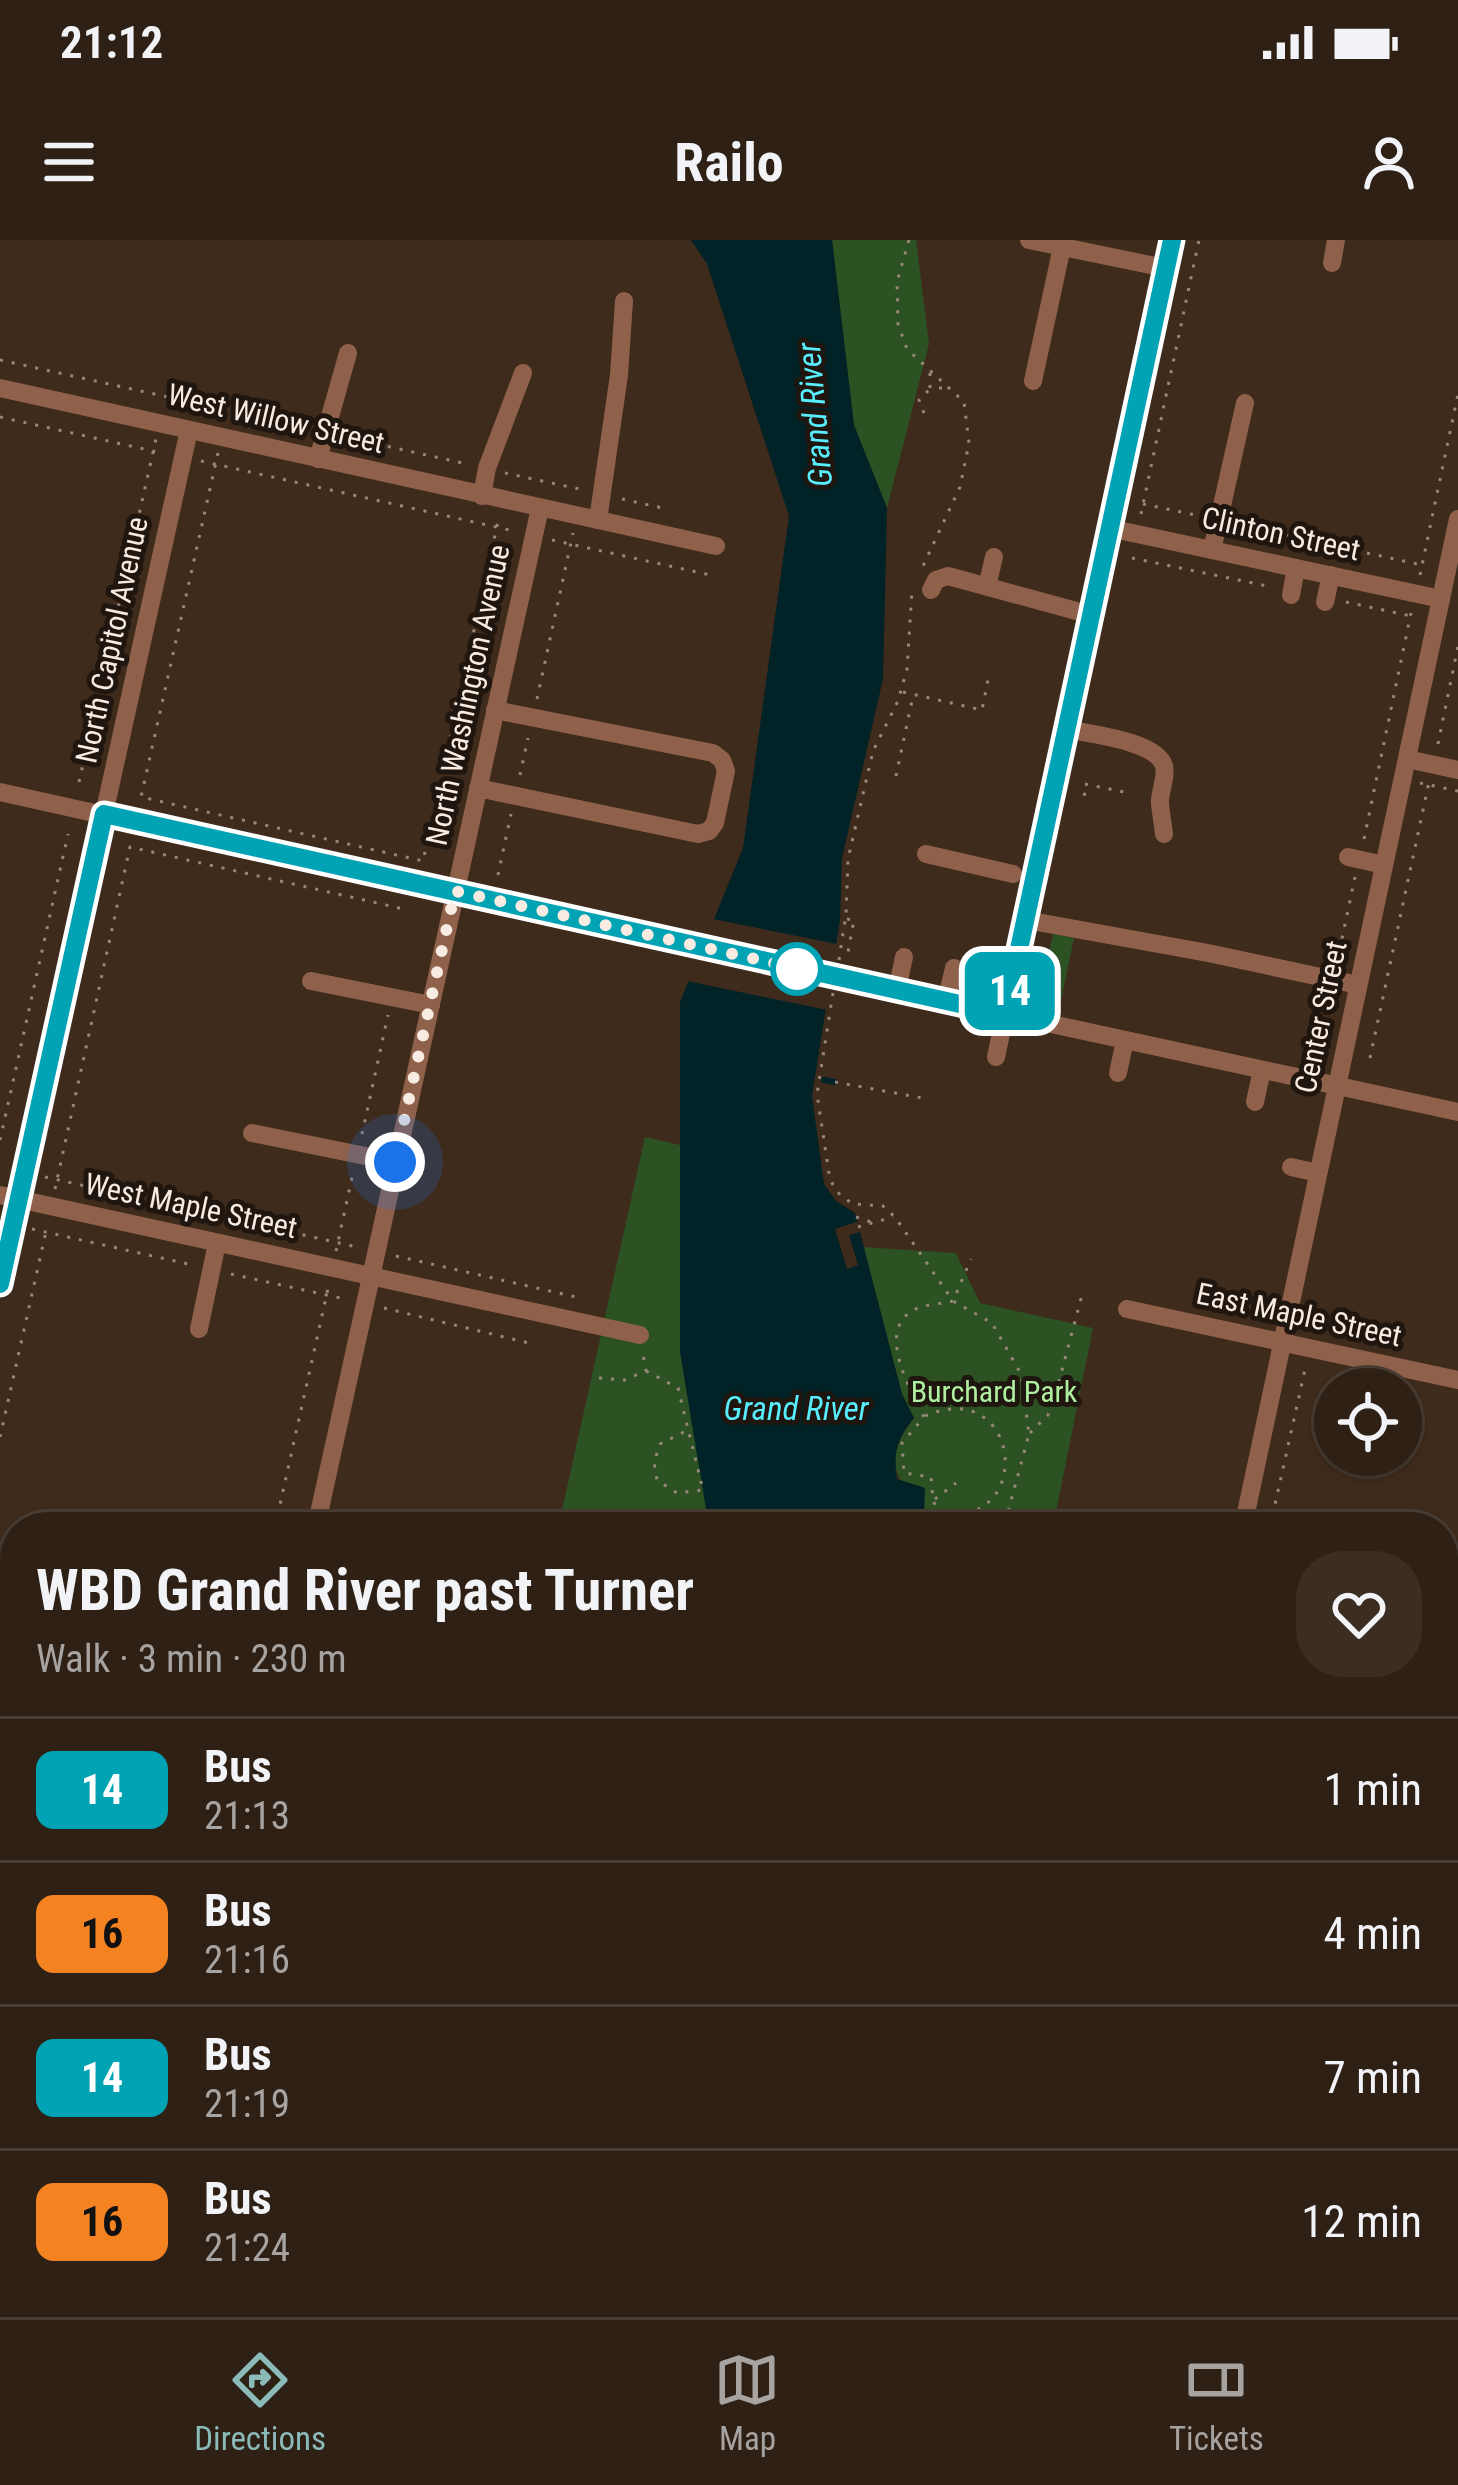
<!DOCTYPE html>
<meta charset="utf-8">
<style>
body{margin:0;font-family:"Roboto Condensed",sans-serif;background:#3b2d22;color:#f1f3f6;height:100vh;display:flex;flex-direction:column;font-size:45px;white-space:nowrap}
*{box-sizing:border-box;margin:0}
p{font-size:39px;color:#a7a3a0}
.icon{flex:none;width:66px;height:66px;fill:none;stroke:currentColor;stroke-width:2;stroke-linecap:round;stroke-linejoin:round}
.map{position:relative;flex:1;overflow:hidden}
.details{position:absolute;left:0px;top:1272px;width:1458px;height:807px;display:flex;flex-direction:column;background:#2f2015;border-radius:48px 48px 0 0;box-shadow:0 3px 9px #0004,0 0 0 3px #4a3e34}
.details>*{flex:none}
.badge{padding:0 24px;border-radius:18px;font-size:42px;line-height:78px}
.tools{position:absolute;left:1314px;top:1128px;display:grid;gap:24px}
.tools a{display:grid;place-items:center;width:108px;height:108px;border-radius:50%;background:#2f2015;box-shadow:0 3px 9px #0004,0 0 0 3px #4a3e34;font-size:60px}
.you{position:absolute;width:60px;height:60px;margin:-30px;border:9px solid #fff;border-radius:50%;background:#1a73e8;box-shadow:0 0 0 18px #1a73e833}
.map>.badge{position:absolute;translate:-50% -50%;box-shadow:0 0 0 6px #fff}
.round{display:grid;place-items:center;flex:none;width:126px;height:126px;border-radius:48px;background:#3b2d22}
.summary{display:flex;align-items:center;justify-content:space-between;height:204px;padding:0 36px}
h1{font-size:57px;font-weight:700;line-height:90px}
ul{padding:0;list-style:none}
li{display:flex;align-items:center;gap:36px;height:144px;padding:0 36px;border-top:3px solid #4a3e34}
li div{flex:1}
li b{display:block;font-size:45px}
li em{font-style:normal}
li .badge{min-width:132px;font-weight:700;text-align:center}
.status{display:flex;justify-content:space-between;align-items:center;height:84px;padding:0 60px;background:#2f2015;direction:ltr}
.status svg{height:33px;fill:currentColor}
header{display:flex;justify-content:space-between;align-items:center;height:156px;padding:0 36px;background:#2f2015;font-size:54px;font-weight:700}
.menu{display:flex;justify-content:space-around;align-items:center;height:168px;border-top:3px solid #4a3e34;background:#2f2015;font-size:33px;color:#a7a3a0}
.menu a{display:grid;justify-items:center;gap:6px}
.menu .on{color:#8bbbb9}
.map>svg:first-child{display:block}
</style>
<div class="status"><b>21:12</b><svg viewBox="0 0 49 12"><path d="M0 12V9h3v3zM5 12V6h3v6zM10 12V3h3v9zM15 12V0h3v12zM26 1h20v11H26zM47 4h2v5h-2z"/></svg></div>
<header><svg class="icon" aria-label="menu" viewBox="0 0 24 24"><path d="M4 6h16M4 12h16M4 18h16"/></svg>Railo<svg class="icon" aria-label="person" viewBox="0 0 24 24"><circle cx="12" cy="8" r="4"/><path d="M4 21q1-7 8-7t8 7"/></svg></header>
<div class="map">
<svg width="1458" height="2077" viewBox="0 0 1458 2077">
<rect width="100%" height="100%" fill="#3f2b1c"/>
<g fill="#2c5123">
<path d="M 832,0 L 916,0 L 929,104 L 887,268 L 854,186 Z"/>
<path d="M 1053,694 L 1074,698 L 1061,761 L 1052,757 L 1042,745 Z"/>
<path d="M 645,897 L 680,905 L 680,1112 L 712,1287 L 594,1287 L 560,1279 Z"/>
<path d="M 863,1007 L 956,1013 L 980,1063 L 1093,1088 L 1053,1287 L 931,1287 C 909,1242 872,1232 914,1178 L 902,1154 Z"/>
<path d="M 447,2064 L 504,2064 L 501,2077 L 445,2077 Z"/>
<path d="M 692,2064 L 769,2064 L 766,2077 L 692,2077 Z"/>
</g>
<g fill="#012226">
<path d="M 691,0 L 832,0 L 854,185 L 887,268 L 883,439 L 842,618 L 840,680 L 812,856 L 824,944 L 836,961 L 855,973 L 902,1154 L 914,1178 C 897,1199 893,1212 897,1239 L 925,1248 L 924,1274 L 931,1287 L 709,1287 L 680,1112 L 680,762 L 743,608 L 789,276 L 707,24 Z"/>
<path d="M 504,2064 L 692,2064 L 692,2077 L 501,2077 Z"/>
</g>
<g fill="#3f2b1c">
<path d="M 708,678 L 842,705 L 832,771 L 682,740 Z"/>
<path d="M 857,982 L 860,992 L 849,995 L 858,1025 L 847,1029 L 835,989 Z"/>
</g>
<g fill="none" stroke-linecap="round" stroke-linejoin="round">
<path stroke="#012226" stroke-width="6" d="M 824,840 L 835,842"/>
<g stroke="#98887b" stroke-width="3" stroke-dasharray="3 9" stroke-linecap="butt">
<path d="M 909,0 L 897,42 L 898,84 L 907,109 L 964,162 L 969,203 L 960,247 L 923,326"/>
<path d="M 0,120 L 309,188"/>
<path d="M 930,133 L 930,148 L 948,148"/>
<path d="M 924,173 L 919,160 L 929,150"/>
<path d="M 0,177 L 162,213"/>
<path d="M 341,196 L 467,224"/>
<path d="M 218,213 L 141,557 L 423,621 L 499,277"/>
<path d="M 201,221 L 514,291"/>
<path d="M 505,233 L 584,250"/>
<path d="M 622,259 L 667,269"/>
<path d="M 1143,264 L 1200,276"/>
<path d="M 1141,274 L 1199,0"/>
<path d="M 1238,285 L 1422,325"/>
<path d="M 552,300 L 715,336"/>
<path d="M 1132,318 L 1272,347"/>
<path d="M 1420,335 L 1458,154"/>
<path d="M 1346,362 L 1411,376"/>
<path d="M 903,452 L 982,470 L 988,440"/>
<path d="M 537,459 L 573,293"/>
<path d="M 1438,504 L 1458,406"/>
<path d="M 520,535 L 528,498"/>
<path d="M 896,536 L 913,456"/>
<path d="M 79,542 L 156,199"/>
<path d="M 1420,543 L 1458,551"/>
<path d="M 1085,544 L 1124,552"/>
<path d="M 1083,554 L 1089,555"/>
<path d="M 1364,599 L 1411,373"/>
<path d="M 498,635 L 511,574"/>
<path d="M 847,679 L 854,680 L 848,712"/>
<path d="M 839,720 L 846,674 L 848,619 L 873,511 L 898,461 L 907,429 L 912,351"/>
<path d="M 1337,722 L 1355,637"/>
<path d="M 833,753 L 817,854 L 830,940 L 840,955 L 853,964 L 883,966 L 895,977 L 953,1061 L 992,1083 L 1021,1134 L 1029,1194 L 1004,1287"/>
<path d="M 1320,808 L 1329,761"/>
<path d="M 1370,818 L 1429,542"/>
<path d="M 835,842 L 928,859"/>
<path d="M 362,894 L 388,775"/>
<path d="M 0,900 L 68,594"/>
<path d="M 45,937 L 357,1007"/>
<path d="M 55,949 L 130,607 L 408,670"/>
<path d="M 856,977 L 871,982"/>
<path d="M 858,987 L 893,977"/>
<path d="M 32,989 L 193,1025"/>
<path d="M 336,1011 L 353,933"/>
<path d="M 396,1016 L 576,1057"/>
<path d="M 231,1034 L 345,1059"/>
<path d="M 384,1068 L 533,1104"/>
<path d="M 646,1131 L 678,1148 L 703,1250 L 677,1253 L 657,1240 L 654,1222 L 660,1204 L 688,1190"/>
<path d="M 599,1138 L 624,1140 L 646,1131 L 643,1114"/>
<path d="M 925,1176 C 1020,1134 1038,1288 939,1274"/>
<path d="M 1030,1193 L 1048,1175 L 1054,1160 L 1082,1055"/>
<path d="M 0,1197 L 47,987"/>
<path d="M 935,1259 L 956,1243"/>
<path d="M 275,1287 L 329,1044"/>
<path d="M 944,1287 L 933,1260 L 931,1237 L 904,1233 L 902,1203 L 924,1177 C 911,1151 875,1090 914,1070 C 924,1064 942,1064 953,1061 L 971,1019"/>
<path d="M 1270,1287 L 1306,1125"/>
<path d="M 0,1733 L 15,1736"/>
<path d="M 1443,1818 L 1458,1763"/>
<path d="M 725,2064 L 728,2077"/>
<path d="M 101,2077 L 103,2064"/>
<path d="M 180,2077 L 183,2064"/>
<path d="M 1048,2077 L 1051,2064"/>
<path d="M 1100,2077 L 1103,2064"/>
<path d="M 1446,2077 L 1458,2026"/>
</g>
<g stroke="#90614a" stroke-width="18">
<path d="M 1029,0 L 1165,28"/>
<path d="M 1332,23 L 1336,0"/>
<path d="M 1033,141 L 1062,7"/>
<path d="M 0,148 L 716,306"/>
<path d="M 318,219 L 348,113"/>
<path d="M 482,256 L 487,228 L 523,133"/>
<path d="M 598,280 L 619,135 L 624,61"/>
<path d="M 1109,288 L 1441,359"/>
<path d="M 1212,310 L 1245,163"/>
<path d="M 987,346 L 994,317"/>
<path d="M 931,350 L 936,340 L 948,336 L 1091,375"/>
<path d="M 1291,355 L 1296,328"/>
<path d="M 1325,362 L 1331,335"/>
<path d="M 1066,489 C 1090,494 1157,501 1164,526 C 1167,538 1159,552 1160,564 C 1161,574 1163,584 1164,594"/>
<path d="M 1407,519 L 1458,530"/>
<path d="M 478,548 L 698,594 L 709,591 L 715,583 L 726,531 L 722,520 L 713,513 L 495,470"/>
<path d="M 0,552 L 673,702 L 1458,872"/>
<path d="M 926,614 L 1013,634"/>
<path d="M 1348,617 L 1384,625"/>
<path d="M 1026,680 L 1208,713 L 1358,745"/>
<path d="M 311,741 L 431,765"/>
<path d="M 897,750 L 904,717"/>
<path d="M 946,761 L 954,728"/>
<path d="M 996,817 L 1171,0"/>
<path d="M 1118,833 L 1125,800"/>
<path d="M 1255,862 L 1262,830"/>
<path d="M 252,893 L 395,922"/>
<path d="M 1291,927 L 1318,933"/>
<path d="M 0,955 L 640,1095"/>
<path d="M 0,1044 L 189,190"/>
<path d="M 1127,1069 L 1458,1140"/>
<path d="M 199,1089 L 217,1003"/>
<path d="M 316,1287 L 540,268"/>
<path d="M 1243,1287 L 1458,279"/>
<path d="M 0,1357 L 15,1360"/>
<path d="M 1443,1579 L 1458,1582"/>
<path d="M 0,1931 L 15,1933"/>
<path d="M 10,2009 L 15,1978"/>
<path d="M 0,2045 L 10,2009 L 15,2010"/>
<path d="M 140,2077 L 143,2064"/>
<path d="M 367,2077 L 369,2064"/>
<path d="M 427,2077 L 429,2064"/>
<path d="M 931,2077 L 933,2064"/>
<path d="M 1028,2077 L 1031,2064"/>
<path d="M 1075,2077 L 1078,2064"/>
</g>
<g stroke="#ee8f5d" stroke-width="24">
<path d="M 0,1760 L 15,1764"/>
<path d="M 1443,1951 L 1458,1882"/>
<path d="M 1443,1994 L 1458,1994"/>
<path d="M 1422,2077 L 1425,2064"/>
</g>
</g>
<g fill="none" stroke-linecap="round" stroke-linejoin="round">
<defs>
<path id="line" d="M 0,1044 L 104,574 L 1005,774 L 1172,0"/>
</defs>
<use href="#line" stroke="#fff" stroke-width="27"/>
<use href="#line" stroke="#00a3b4" stroke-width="18"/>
<path stroke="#f8ebe1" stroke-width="12" stroke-dasharray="0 21.6" d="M 395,922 L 455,651 L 799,729 L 797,729"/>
</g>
<circle fill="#fff" stroke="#00a3b4" stroke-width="6" cx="797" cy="729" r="24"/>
<g text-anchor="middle" stroke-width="10" stroke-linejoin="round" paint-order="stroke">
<g font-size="30" fill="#f8ebe1" stroke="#1f160f">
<text transform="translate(276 179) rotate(13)" y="10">West Willow Street</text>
<text transform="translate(1281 294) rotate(12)" y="10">Clinton Street</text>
<text transform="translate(112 400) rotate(-78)" y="10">North Capitol Avenue</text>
<text transform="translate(468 455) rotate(-78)" y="10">North Washington Avenue</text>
<text transform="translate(1321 777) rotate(-78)" y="10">Center Street</text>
<text transform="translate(191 966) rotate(12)" y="10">West Maple Street</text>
<text transform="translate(1299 1075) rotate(12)" y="10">East Maple Street</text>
</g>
<g font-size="30" fill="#aff0a0" stroke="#1f160f">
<text x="994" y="1162">Burchard Park</text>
</g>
<g font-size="33" font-style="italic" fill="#58eefd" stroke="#1f160f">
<text transform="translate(814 175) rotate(-95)" y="12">Grand River</text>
<text x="796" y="1180">Grand River</text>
</g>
</g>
</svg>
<div class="tools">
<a><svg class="icon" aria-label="locate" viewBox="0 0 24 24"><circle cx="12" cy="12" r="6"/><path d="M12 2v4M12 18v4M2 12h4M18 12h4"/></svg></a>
</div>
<div class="you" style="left:395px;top:922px"></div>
<b class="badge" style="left:1010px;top:751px;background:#00a3b4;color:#fff">14</b>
<section class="details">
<div class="summary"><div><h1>WBD Grand River past Turner</h1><p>Walk · 3 min · 230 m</p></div><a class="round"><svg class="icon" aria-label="heart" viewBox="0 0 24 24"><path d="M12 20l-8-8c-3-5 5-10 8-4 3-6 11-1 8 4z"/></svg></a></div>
<ul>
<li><span class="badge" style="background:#00a3b4;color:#fff">14</span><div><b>Bus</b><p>21:13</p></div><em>1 min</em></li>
<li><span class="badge" style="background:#f58220;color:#111">16</span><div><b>Bus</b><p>21:16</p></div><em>4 min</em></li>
<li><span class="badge" style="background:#00a3b4;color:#fff">14</span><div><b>Bus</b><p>21:19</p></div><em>7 min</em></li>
<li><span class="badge" style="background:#f58220;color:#111">16</span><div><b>Bus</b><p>21:24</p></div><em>12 min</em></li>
</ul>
</section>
</div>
<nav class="menu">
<a class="on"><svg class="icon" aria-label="directions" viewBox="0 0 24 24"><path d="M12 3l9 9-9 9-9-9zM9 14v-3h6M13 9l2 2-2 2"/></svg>Directions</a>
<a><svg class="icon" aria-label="map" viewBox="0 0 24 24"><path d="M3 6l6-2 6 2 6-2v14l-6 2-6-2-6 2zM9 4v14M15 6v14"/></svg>Map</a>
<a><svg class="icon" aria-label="tickets" viewBox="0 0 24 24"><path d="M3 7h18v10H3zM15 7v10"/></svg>Tickets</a>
</nav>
